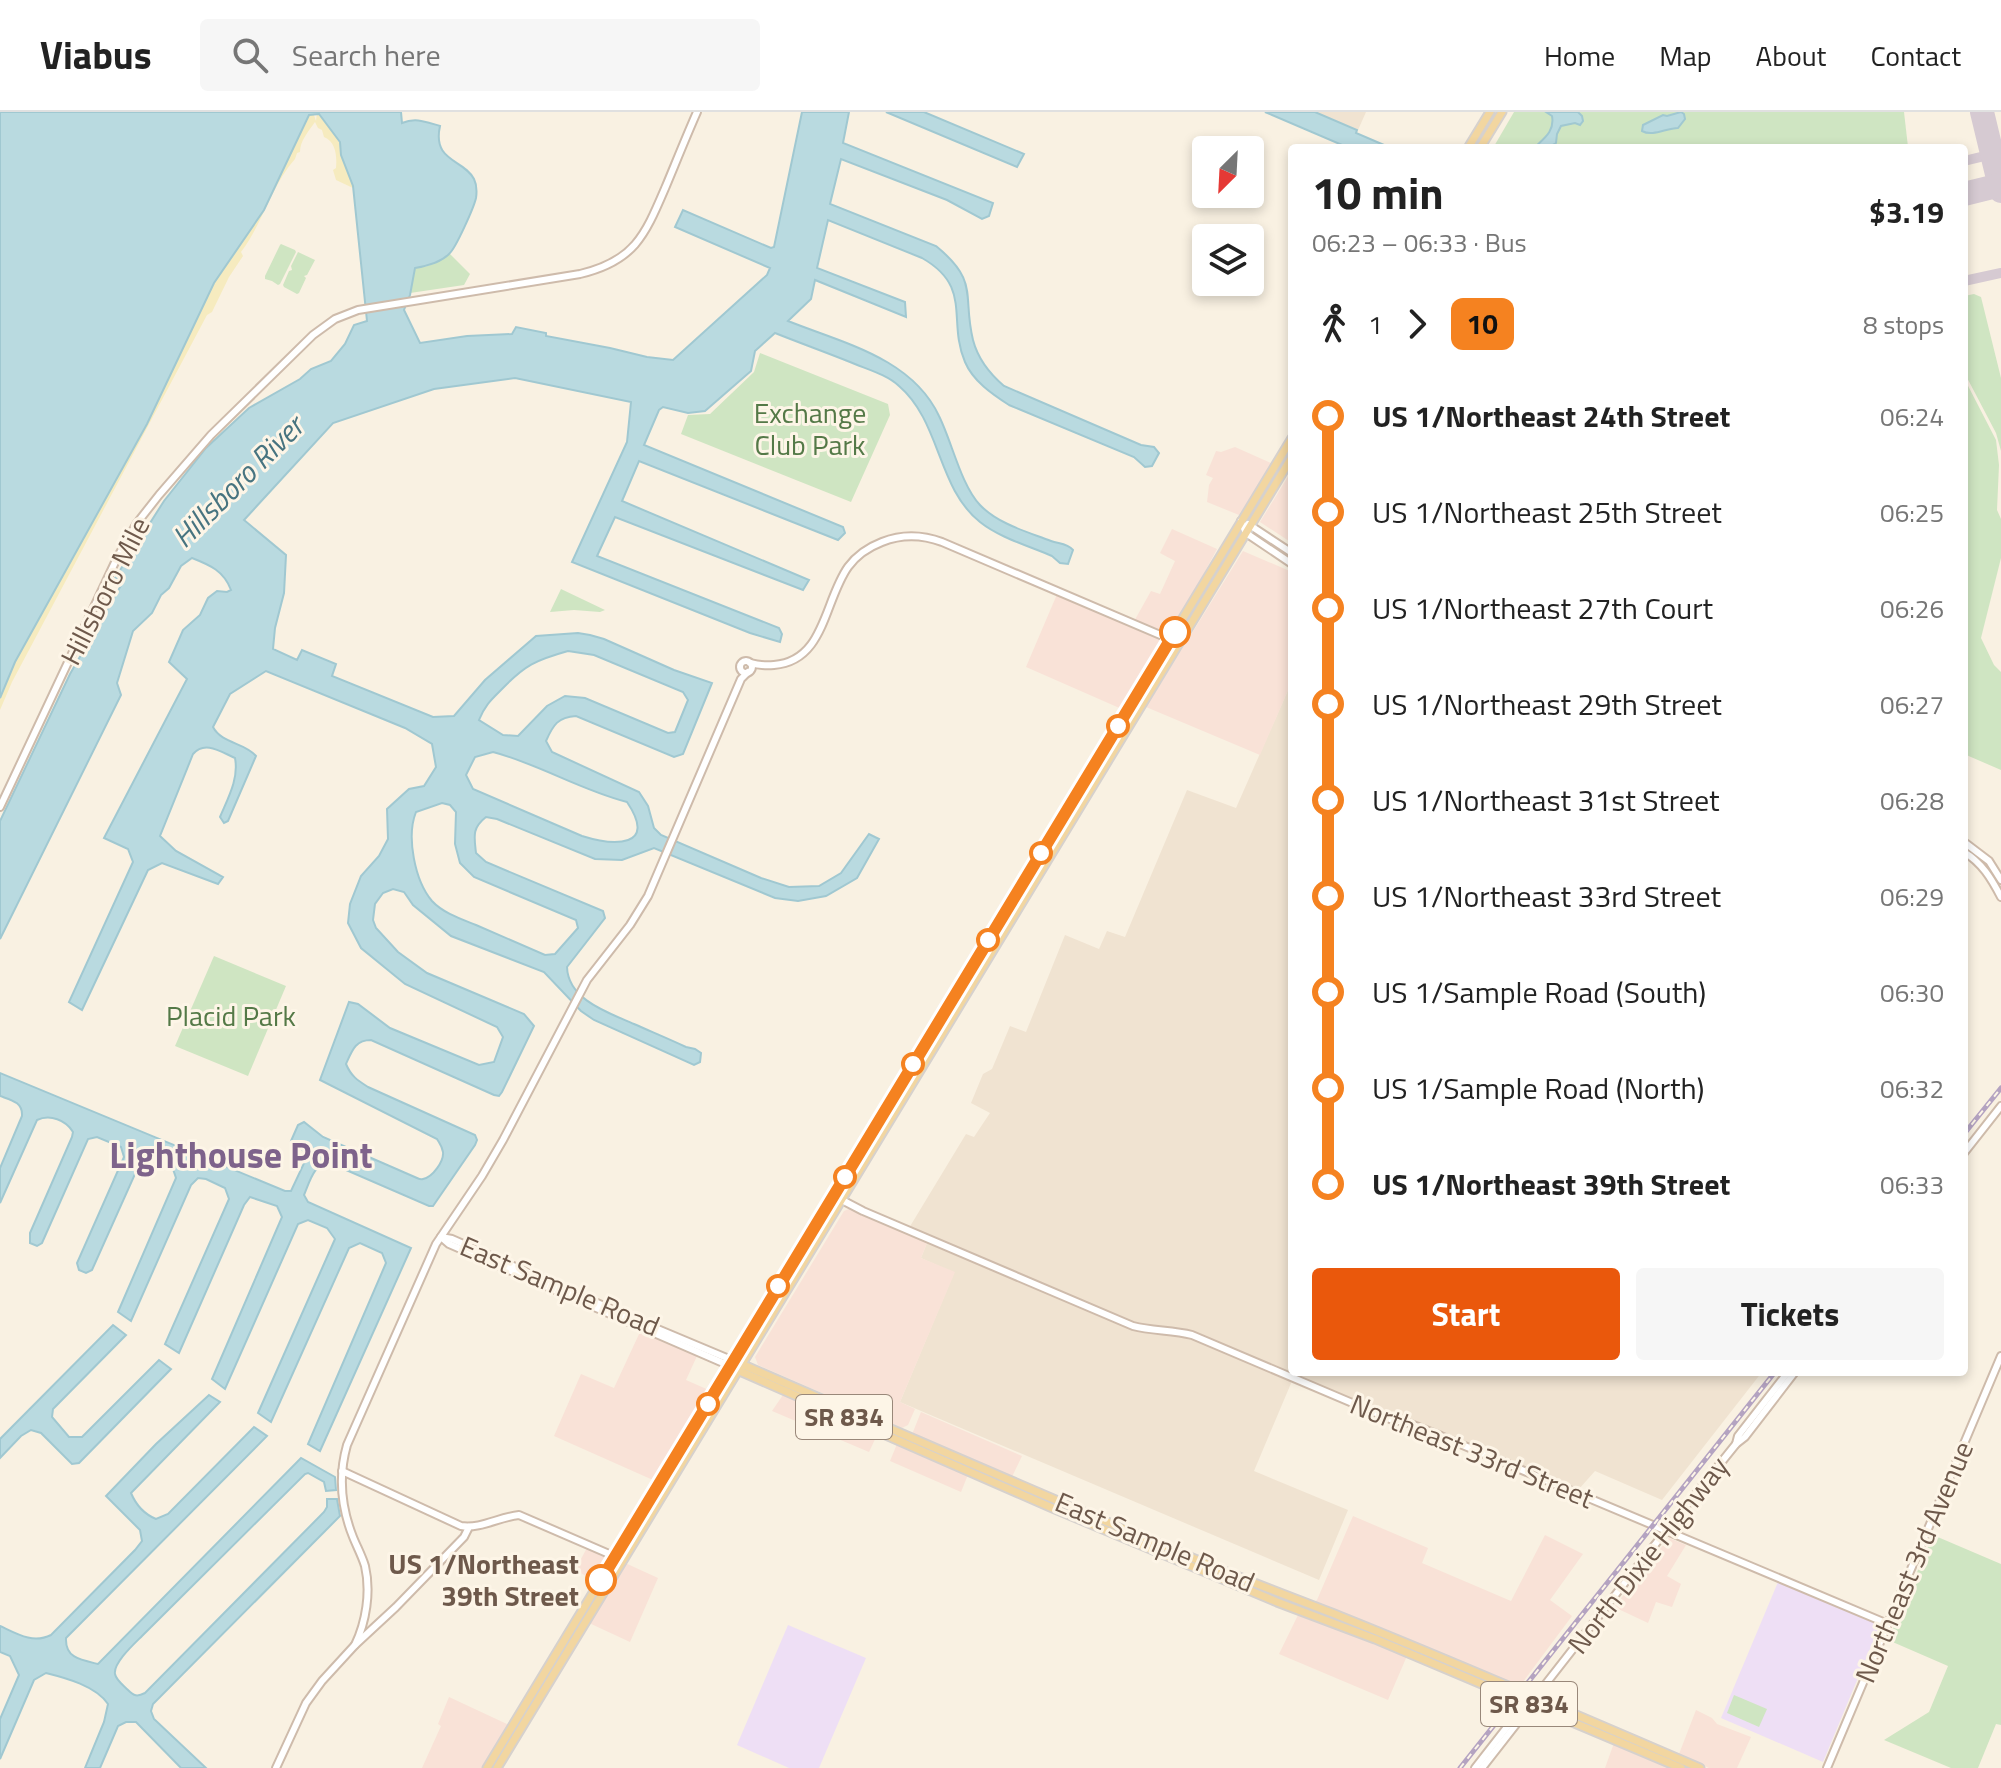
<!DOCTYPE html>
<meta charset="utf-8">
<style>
body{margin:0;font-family:"Titillium Web",sans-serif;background:#f6f6f6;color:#222;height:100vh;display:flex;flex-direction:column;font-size:30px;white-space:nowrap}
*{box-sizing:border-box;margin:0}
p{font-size:26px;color:#767676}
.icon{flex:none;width:44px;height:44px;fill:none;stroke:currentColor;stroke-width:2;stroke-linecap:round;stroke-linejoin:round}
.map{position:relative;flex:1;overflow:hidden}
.side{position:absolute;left:1288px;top:32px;width:680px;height:1232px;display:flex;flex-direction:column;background:#fff;border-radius:8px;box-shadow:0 4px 12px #0003}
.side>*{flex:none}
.badge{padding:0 16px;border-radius:12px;font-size:28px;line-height:52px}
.needle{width:52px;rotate:204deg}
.tools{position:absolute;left:1192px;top:24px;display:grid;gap:16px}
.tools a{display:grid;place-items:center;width:72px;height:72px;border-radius:8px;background:#fff;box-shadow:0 4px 12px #0003;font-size:40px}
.map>.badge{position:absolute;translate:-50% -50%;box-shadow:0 0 0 4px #fff}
.legs{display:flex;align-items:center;gap:12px;height:88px;padding:0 24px;font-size:26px}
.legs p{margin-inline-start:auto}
.overview{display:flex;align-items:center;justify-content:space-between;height:136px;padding:0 24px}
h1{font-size:44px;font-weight:700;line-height:60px}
.action{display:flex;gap:16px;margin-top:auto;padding:16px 24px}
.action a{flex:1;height:92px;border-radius:8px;background:#ea580c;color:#fff;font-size:32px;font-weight:700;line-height:92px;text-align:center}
.action a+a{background:#f6f6f6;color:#222}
ul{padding:0 24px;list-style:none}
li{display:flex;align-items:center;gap:28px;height:96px;font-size:30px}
li i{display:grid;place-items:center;width:12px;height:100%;margin:0 10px;background:currentColor}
li i::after{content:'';width:20px;height:20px;margin:-10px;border:6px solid;border-radius:50%;background:#fff}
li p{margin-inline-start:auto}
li:first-child i{background:linear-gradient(#0000 50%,currentColor 0)}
li:last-child i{background:linear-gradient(currentColor 50%,#0000 0)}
header{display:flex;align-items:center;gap:48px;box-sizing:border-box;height:112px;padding:0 40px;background:#fff;border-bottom:2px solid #e0e0e0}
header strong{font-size:38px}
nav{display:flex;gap:44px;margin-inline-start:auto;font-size:28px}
.search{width:560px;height:72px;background:#f6f6f6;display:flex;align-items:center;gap:20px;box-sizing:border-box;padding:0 28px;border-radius:8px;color:#767676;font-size:30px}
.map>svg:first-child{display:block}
</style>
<header>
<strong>Viabus</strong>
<div class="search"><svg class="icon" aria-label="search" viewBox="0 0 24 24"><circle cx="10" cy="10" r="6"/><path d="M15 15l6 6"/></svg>Search here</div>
<nav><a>Home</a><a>Map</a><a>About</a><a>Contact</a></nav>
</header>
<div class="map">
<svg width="2001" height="1656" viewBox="0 0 2001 1656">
<rect width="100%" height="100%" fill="#f9f1e2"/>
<g fill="#f0e3d1">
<path d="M 1315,0 L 1366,0 L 1358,18 Z"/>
<path d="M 1292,569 L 1292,1260 L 1762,1260 L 1662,1388 L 1595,1359 L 1579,1377 L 1413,1308 L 1392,1304 L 1385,1308 L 1292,1269 L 1254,1359 L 1348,1398 L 1319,1468 L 900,1290 L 954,1161 L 921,1146 L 927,1131 L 906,1121 L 966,1022 L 974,1025 L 990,1001 L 971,991 L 983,962 L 992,957 L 1010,914 L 1026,920 L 1065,823 L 1099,837 L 1107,819 L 1125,825 L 1187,678 L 1236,696 Z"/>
</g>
<g fill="#f9e2d7">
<path d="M 1235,335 L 1273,352 L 1239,403 L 1207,390 L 1209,373 L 1213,366 L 1206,363 L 1216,339 L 1221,340 Z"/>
<path d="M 1292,358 L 1292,431 L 1260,410 Z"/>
<path d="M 1172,417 L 1217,437 L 1186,495 L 1124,598 L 1026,555 L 1058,480 L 1132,513 L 1151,479 L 1160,482 L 1175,449 L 1160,441 Z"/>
<path d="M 1243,439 L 1292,460 L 1292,569 L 1260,643 L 1146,595 Z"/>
<path d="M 849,1097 L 927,1131 L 921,1146 L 955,1160 L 900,1290 L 915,1297 L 908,1313 L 902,1316 L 758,1253 L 755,1245 L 844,1099 Z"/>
<path d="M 640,1220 L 697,1244 L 686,1268 L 711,1279 L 653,1368 L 554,1324 L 581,1262 L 614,1276 Z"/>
<path d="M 783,1283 L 877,1323 L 869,1340 L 772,1299 Z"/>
<path d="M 921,1300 L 1022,1344 L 1011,1367 L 973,1350 L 961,1380 L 890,1349 L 897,1332 L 907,1335 Z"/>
<path d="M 1353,1404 L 1428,1436 L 1422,1451 L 1511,1489 L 1545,1423 L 1583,1442 L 1550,1488 L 1572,1504 L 1520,1574 L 1413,1530 L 1388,1588 L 1279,1542 L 1299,1501 L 1317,1488 Z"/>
<path d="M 1669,1426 L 1686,1433 L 1667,1464 L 1681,1472 L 1672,1495 L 1656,1490 L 1648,1511 L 1614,1495 Z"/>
<path d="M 588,1434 L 658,1466 L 630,1530 L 589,1511 L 610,1477 L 575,1458 Z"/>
<path d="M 449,1585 L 509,1613 L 483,1656 L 422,1656 L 441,1614 L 438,1612 Z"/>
<path d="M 1696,1598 L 1712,1606 L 1717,1612 L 1751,1625 L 1737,1656 L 1709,1656 L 1679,1642 Z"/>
<path d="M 1614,1631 L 1672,1656 L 1605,1656 Z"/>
</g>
<g fill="#eedff5">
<path d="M 1778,1470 L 1880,1513 L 1823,1650 L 1721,1606 Z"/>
<path d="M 788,1513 L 866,1546 L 819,1656 L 789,1656 L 737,1633 Z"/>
</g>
<g fill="#cfe5c2">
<path d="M 1514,0 L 1904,0 L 1908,35 L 1493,36 Z"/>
<path d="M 281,132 L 295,138 L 296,140 L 280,172 L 278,173 L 272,169 L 265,167 L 265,164 L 280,133 Z"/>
<path d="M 298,140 L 315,148 L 307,163 L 304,164 L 306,166 L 299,181 L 297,182 L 284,175 L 283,173 L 289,159 L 292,158 L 291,154 Z"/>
<path d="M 450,142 L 470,162 L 464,173 L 410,181 L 415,156 L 428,154 Z"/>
<path d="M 1974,182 L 1981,185 L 2001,266 L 2001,339 L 1996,321 L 1964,260 L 1964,184 Z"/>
<path d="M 760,241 L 888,292 L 890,303 L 851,390 L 681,322 L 688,303 L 710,302 L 754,260 Z"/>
<path d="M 1964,266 L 1996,328 L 1999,353 L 1997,398 L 2001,407 L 2001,446 L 1981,526 L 1994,553 L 2001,560 L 2001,658 L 1964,642 Z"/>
<path d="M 561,477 L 605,498 L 600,500 L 574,498 L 550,500 Z"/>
<path d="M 214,844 L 286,874 L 248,964 L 175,934 Z"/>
<path d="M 1933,1423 L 2001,1452 L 2001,1613 L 1996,1612 L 1978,1656 L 1951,1656 L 1884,1628 L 1929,1600 L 1948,1554 L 1888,1528 Z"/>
<path d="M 1734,1583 L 1767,1597 L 1759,1615 L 1727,1601 Z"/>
</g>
<path fill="#f6ebbf" d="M 292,0 L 313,0 L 316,9 L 317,0 L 345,0 L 353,76 L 336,68 L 333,58 L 336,56 C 337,44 336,30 324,25 L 322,18 L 318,16 L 315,10 C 308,20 300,29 300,40 L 297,41 L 295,47 C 271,74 263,111 241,140 L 243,144 L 229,165 L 212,200 L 207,203 L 12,570 L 0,598 L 0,528 Z"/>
<g fill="#b9dae0" stroke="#a0c8d1" stroke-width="2" fill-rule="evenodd">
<path d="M 0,0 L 401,0 L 402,11 C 416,5 426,10 440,14 C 432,50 464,47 474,67 C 477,73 477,79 476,86 C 474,95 456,136 449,142 C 440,151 427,154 415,156 L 410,183 L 404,198 L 420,231 L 467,224 L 512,222 L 516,215 L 546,221 L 546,224 L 610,236 L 647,245 L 673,248 L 767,163 L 770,156 L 675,115 L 683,98 L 771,136 L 774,135 L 802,0 L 849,0 L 843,31 L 993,91 L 989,104 L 982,107 L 947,88 L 841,47 L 830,92 L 936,134 C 980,170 962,183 973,228 C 978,247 990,262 1004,274 L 1141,333 L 1154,335 L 1159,341 L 1152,354 L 1145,355 L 1134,345 L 1009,293 C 992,282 973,269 965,250 C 947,208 973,175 922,146 L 828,108 L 817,156 L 905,190 L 906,205 L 815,168 L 811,187 L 788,209 C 843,231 912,246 939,304 C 952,330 961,373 980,393 C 998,412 1028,420 1051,429 C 1059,432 1067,431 1073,438 L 1068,452 L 1060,451 L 1052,444 C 1029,434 1000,426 980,410 C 937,376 941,310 899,274 C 886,262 866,257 850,250 C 825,240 800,231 775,221 L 755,239 L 751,259 L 705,299 L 688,301 L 663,295 L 659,298 L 644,333 L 843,415 L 845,421 L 838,428 L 639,349 L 622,389 L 809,468 L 803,478 L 615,405 L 597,444 L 779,516 L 782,522 L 780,530 L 750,521 L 572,450 L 627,330 L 631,290 L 515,266 L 434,277 L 333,311 L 244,408 L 286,443 L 284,481 L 275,516 L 273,537 L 297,548 L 302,538 L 336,552 L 332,564 L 433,605 L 454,604 L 485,568 L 536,524 L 578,521 L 590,523 L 604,527 L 674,558 L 712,571 L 683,642 L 674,645 L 576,604 C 558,605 553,613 546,629 L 552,640 L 639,680 L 648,694 L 654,716 L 661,723 L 761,766 L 789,775 L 819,774 L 841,761 L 869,722 L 879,727 L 857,766 L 826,784 L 798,789 L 775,786 L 654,736 L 622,748 L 595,747 L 497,707 L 486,705 C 472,716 474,724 476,741 L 486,750 L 603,799 L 605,806 L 567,855 C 568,888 609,901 634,912 C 652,920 669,927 686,935 L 695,937 L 701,941 L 700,950 L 694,953 L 594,908 L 581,899 L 544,860 L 451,824 L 413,793 L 404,780 L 393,777 L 383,781 L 375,792 L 373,808 L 376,816 L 398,840 L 427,861 L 524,902 L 534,914 L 502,980 L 499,984 L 494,983 L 371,928 C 355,928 352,939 346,952 C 351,964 357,968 368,975 L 475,1023 L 477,1028 L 475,1033 L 433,1094 L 429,1094 L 330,1051 C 314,1051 310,1069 304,1083 L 308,1090 L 411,1136 L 320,1339 L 308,1332 L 386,1151 L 382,1141 L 360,1131 L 349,1136 L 271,1310 L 258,1301 L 335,1127 L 327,1116 L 308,1108 L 298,1112 L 225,1277 L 212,1267 L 282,1105 L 277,1094 L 250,1085 L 244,1093 L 179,1241 L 165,1232 L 229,1087 L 225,1076 L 206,1067 L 198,1066 L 191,1073 L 131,1209 L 118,1200 L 176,1066 L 172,1054 L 153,1046 L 146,1046 L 139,1053 L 92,1158 L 86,1161 L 79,1158 L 77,1151 L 124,1045 L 121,1035 L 97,1025 L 88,1027 L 42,1131 L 37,1134 L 30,1131 L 30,1121 L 72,1025 L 73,1020 C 66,1008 50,1002 37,1008 L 0,1091 L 0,1056 L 22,1004 C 23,990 11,988 0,984 L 0,961 L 285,1079 L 291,1079 L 307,1045 L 306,1041 L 291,1029 L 298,1013 L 304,1010 L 323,1025 L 417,1066 C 419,1067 421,1068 423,1067 C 433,1065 444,1049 443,1040 C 442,1034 440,1032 437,1027 L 320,968 L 349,890 L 358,892 L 390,916 L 479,953 L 494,950 L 503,925 L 497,915 L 405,872 L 361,836 L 348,811 L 350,792 L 361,764 L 379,744 L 388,727 L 387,697 L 409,677 L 424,674 L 436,655 L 432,632 L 405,616 L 266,559 L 230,582 L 213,615 C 222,632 244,630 256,644 L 228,709 L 224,711 L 220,705 C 228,686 239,667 235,646 C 221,640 205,628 193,642 L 160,724 L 176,739 L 223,765 L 218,772 L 162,751 L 148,758 L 82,898 L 69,890 L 133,750 L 128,737 L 104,726 L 187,567 L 169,550 L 183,518 L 200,503 L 208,486 L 217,479 L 227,480 L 231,478 C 224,459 210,453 192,446 L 181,454 L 169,476 L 161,483 L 152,501 L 133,519 L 117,571 L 121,583 L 0,827 L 0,709 L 70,562 L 123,470 L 115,466 L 164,389 L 206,336 L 249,296 L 300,267 L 311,257 L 331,249 L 345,232 L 354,213 L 367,209 L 353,74 L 341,43 L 340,30 L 319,2 L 309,3 L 264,98 L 214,171 L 147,312 L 15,550 L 0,586 ZM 568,539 L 594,543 L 683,580 L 688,588 L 675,620 L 668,621 L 585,586 L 565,584 L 547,594 L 518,624 L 503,623 L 479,608 C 485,593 491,588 502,577 C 525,553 536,548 568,539 ZM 493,640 C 539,652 580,678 627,690 C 658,736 614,734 582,724 L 473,677 L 466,663 L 475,645 ZM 442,691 L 450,693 L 456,700 L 455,732 L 460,751 L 474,765 L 576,808 L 578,816 L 555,842 L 545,843 C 522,833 499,823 476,813 C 461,807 443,801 432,789 C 415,769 406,725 416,700 Z"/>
<path d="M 886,0 L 924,0 L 1024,42 L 1017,55 Z"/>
<path d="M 1265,0 L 1315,0 L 1357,18 L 1356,21 L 1391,36 L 1349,36 Z"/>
<path d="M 1546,0 L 1578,0 L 1582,4 L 1583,9 L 1580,13 L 1575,11 L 1561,14 L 1557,22 L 1556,31 L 1547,36 L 1534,36 C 1543,27 1555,20 1552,4 Z"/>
<path d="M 1681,0 L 1684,2 L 1685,7 L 1678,16 C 1666,16 1653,25 1642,19 L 1643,13 L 1663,3 L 1667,4 Z"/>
<path d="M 113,1213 L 126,1223 L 53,1297 L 52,1305 L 69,1325 L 82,1325 L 159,1248 L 171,1257 L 79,1351 L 72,1352 L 41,1321 L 31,1318 L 21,1324 L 0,1346 L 0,1327 Z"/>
<path d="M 209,1283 L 220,1290 L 131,1381 C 136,1393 144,1402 156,1407 L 168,1402 L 254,1315 L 267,1324 L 66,1526 C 65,1546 81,1548 98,1552 L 301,1346 L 335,1365 L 336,1378 L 326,1379 L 324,1370 L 308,1361 L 305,1362 L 142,1524 C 134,1532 113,1551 115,1562 C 116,1568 123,1573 128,1578 C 134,1584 137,1585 145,1581 L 324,1400 L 327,1395 L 327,1387 L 337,1387 L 340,1404 L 153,1592 L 151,1599 L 154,1607 L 206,1656 L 181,1656 L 136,1610 L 126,1610 L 118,1614 L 100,1656 L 85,1656 L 104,1610 L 108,1592 C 96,1574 66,1566 46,1561 L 34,1568 L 0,1647 L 0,1607 L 19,1563 L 10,1544 L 0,1540 L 0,1514 C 17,1522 33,1532 51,1523 L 135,1438 L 142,1429 L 140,1418 L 106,1384 L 156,1332 Z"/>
</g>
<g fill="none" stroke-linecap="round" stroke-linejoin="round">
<g stroke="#d6cad2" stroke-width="10">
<path d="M 1964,49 L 2001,40"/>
<path d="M 1964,169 L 2001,161"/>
</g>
<g stroke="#d6cad2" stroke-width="24">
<path d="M 1982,0 L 2001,79"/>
<path d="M 1964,82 L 2001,73"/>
</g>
<defs>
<g id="secondary">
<path d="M 1241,409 L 1246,421 L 1292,452"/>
<path d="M 1248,412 L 1292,441"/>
<circle cx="746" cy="555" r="6"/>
<path d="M 750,551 C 758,553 765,554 774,553 C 825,549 824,489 848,455 C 856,444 869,435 882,430 C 902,422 923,423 942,430 L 1179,531"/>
<path d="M 0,695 L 117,446 L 137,411 L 159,383 L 211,323 L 313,223 L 335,207 L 358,198 L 580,162 C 635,149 645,123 666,74 C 676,50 686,25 697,0"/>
<path d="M 1964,730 L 1989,749 L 2001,768"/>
<path d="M 1964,740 C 1982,751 1991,766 2001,785"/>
<path d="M 1964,1041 L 2001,994"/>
<path d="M 840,1087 L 863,1099 L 1133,1214 C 1152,1219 1172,1218 1192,1223 L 1390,1307 L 1408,1311 L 1441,1324 L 1888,1512"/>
<path d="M 441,1125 L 452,1127 L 629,1205 L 734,1249"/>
<path d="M 441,1125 L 449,1132 L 730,1254"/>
<path d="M 1736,1332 L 1738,1324 L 1788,1260"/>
<path d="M 342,1359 L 461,1414 C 481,1417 499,1405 519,1403 L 623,1448"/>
<path d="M 355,1533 C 366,1510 371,1480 365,1454 C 362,1444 357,1435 353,1425 C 341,1395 338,1365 347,1333 L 436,1132 L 482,1064 L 503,1028 L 587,868 L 630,813 L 648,784 L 741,567 L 748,560"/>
<path d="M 276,1656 L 306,1591 L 322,1569 L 355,1533 L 396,1495 L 464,1425 L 469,1415"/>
<path d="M 1475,1656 L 1521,1597 L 1529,1592"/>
<path d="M 1482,1656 L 1525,1601 L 1530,1592 L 1641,1450 L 1736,1332 L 1745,1325 L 1795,1260"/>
<path d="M 1827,1656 L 2001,1244"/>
</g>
<g id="primary">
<path d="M 1468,36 L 1490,0"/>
<path d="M 1480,36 L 1502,0"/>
<path d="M 739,1251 C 893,1318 1047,1385 1202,1450 C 1248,1469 1296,1487 1342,1505 C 1462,1553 1581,1605 1700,1656"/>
<path d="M 735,1257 L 1050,1395 L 1277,1490 L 1375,1527 L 1681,1656"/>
<path d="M 487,1656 L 1292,326"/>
<path d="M 497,1656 L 1292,345"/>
</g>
</defs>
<use href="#secondary" stroke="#cebbab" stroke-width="10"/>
<use href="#primary" stroke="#d6d1cd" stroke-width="11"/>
<use href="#secondary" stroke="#fff" stroke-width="6"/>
<use href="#primary" stroke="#f2d6a0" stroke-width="7"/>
<defs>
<g id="rail">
<path d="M 1964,1022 L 2001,976"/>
<path d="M 1460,1656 L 1775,1260"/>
</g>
</defs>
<use href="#rail" stroke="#b4a3c1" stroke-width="5"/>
<use href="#rail" stroke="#fdf5e7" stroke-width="2" stroke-dasharray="6" stroke-linecap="butt"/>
</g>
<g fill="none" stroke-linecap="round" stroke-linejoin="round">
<defs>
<path id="line-1" d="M 601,1468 L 1175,520"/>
</defs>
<use href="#line-1" stroke="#fff" stroke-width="18"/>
<use href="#line-1" stroke="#f58220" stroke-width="12"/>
</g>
<g fill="#fff" stroke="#f58220" stroke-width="4">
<circle cx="1175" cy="520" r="14"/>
<circle cx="1118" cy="614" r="10"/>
<circle cx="1041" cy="741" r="10"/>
<circle cx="988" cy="828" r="10"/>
<circle cx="913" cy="952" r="10"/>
<circle cx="845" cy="1065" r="10"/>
<circle cx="778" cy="1174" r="10"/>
<circle cx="708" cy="1292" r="10"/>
<circle cx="601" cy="1468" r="14"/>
</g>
<g text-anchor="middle" stroke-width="6" stroke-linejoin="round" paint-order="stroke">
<g fill="#fdf5e7" stroke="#99887a" stroke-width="2">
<rect x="796" y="1283" width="96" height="44" rx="6"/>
<rect x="1481" y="1570" width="96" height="44" rx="6"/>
</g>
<g font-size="26" font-weight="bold" fill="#6e594b">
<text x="844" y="1314">SR 834</text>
<text x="1529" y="1601">SR 834</text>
</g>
<g font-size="28" fill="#547947" stroke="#fdf5e7">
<text x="810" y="311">Exchange<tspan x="810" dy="32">Club Park</tspan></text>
<text x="231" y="914">Placid Park</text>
</g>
<g font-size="28" fill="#6e594b" stroke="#fdf5e7">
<text transform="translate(105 479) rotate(-63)" y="10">Hillsboro Mile</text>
<text transform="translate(560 1174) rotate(23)" y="10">East Sample Road</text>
<text transform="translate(1472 1339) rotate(22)" y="10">Northeast 33rd Street</text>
<text transform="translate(1155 1430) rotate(23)" y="10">East Sample Road</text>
<text transform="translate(1648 1443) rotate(-52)" y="10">North Dixie Highway</text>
<text transform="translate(1914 1450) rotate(-67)" y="10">Northeast 3rd Avenue</text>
</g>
<g font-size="28" font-weight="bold" fill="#6e594b" stroke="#fdf5e7" text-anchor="end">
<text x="579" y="1462">US 1/Northeast<tspan x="579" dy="32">39th Street</tspan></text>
</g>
<g font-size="30" font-style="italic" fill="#477480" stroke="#fdf5e7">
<text transform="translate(238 370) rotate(-45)" y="10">Hillsboro River</text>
</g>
<g font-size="36" font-weight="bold" fill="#7e638b" stroke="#fdf5e7">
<text x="241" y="1056">Lighthouse Point</text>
</g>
</g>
</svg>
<div class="tools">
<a><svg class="needle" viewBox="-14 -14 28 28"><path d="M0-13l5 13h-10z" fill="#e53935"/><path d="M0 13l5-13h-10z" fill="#767676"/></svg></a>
<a><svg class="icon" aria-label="layers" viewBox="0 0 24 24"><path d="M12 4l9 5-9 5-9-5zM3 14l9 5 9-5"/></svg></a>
</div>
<section class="side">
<div class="overview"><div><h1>10 min</h1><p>06:23 – 06:33 · Bus</p></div><b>$3.19</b></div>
<div class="legs"><svg class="icon" aria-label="walk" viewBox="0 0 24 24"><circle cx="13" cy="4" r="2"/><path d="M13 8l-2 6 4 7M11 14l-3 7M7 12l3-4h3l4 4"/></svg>1<svg class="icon" aria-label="forward" viewBox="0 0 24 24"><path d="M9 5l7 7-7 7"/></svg><b class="badge" style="background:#f58220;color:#111">10</b><p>8 stops</p></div>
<ul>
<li><i style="color:#f58220"></i><b>US 1/Northeast 24th Street</b><p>06:24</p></li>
<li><i style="color:#f58220"></i><span>US 1/Northeast 25th Street</span><p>06:25</p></li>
<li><i style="color:#f58220"></i><span>US 1/Northeast 27th Court</span><p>06:26</p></li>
<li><i style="color:#f58220"></i><span>US 1/Northeast 29th Street</span><p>06:27</p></li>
<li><i style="color:#f58220"></i><span>US 1/Northeast 31st Street</span><p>06:28</p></li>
<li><i style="color:#f58220"></i><span>US 1/Northeast 33rd Street</span><p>06:29</p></li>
<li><i style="color:#f58220"></i><span>US 1/Sample Road (South)</span><p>06:30</p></li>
<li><i style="color:#f58220"></i><span>US 1/Sample Road (North)</span><p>06:32</p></li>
<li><i style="color:#f58220"></i><b>US 1/Northeast 39th Street</b><p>06:33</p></li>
</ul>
<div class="action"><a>Start</a><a>Tickets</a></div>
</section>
</div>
